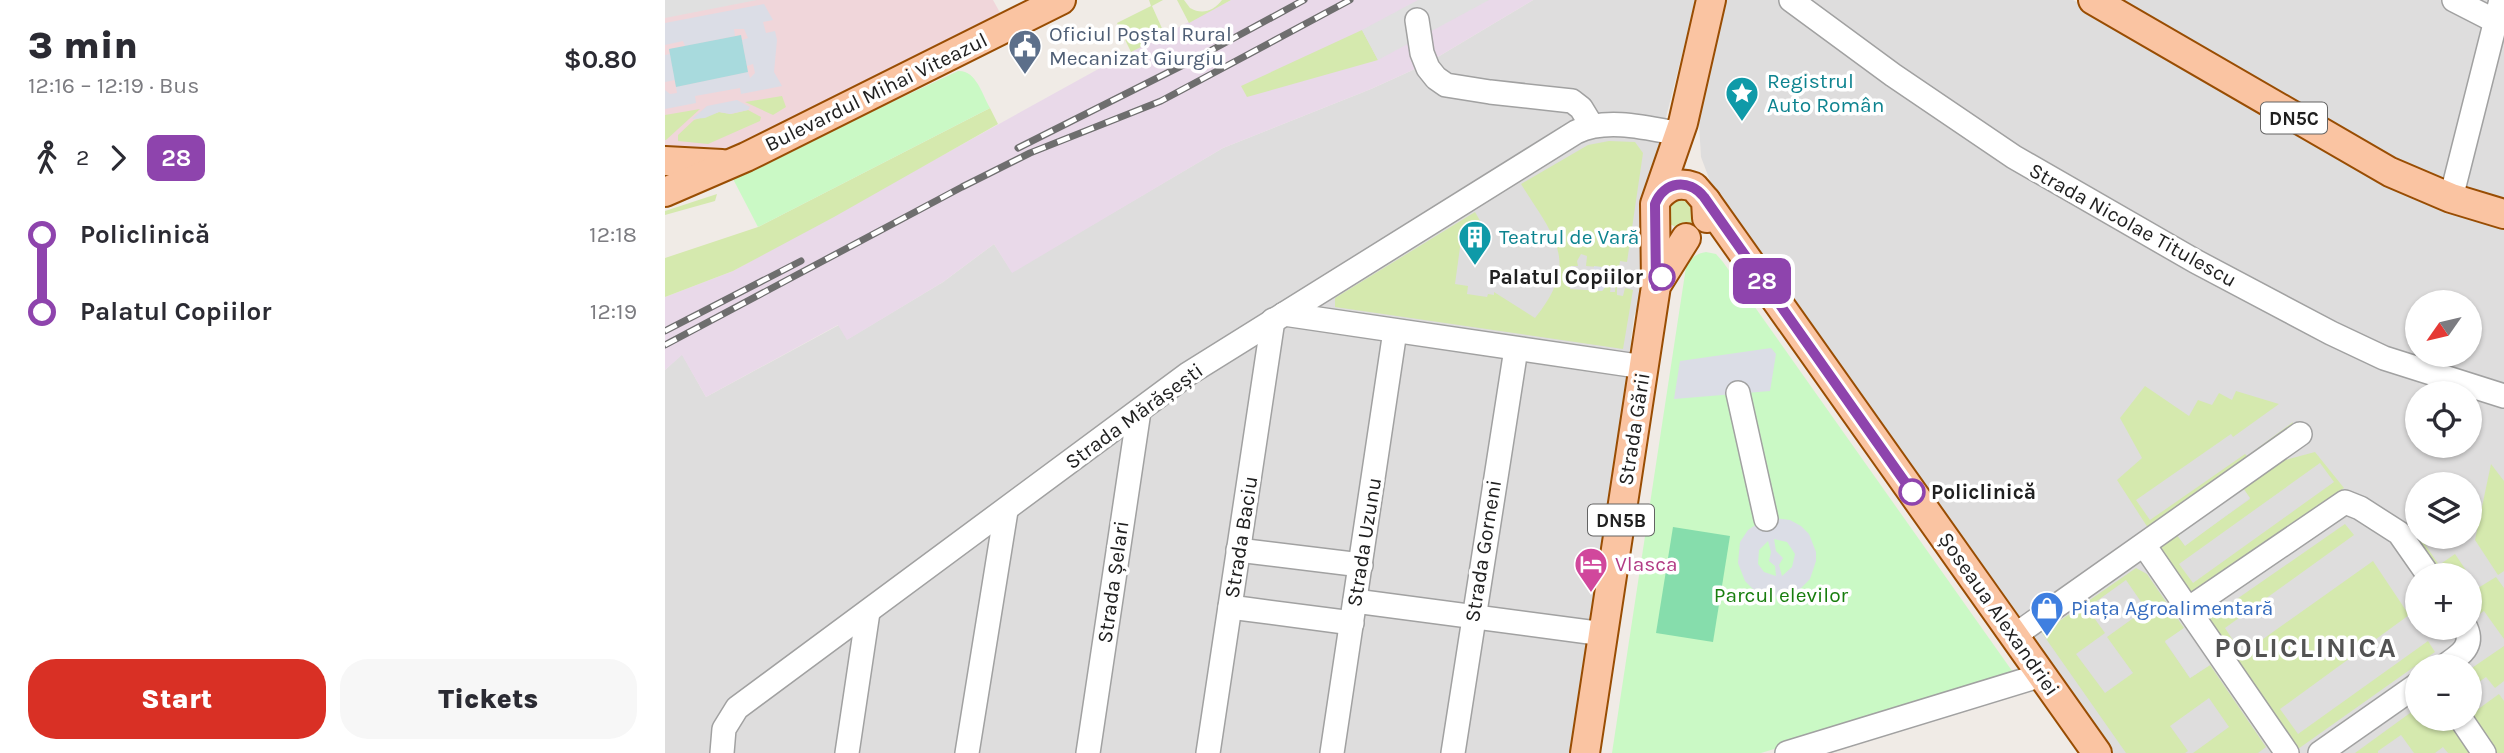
<!DOCTYPE html>
<meta charset="utf-8">
<style>
body{margin:0;font-family:Karla,sans-serif;background:#f7f7f7;color:#2b2b33;height:100vh;display:flex;flex-direction:column;font-size:26px;white-space:nowrap}
*{box-sizing:border-box;margin:0}
p{font-size:23px;color:#7c7c81}
.icon{flex:none;width:38px;height:38px;fill:none;stroke:currentColor;stroke-width:2;stroke-linecap:round;stroke-linejoin:round}
.map{position:relative;flex:1;overflow:hidden}
.panel{display:flex;flex-direction:column;background:#fff;width:665px}
.panel>*{flex:none}
.badge{padding:0 14px;border-radius:10px;font-size:24px;line-height:46px}
.needle{width:46px;rotate:236deg}
.buttons{position:absolute;left:1740px;top:290px;display:grid;gap:14px}
.buttons a{display:grid;place-items:center;width:77px;height:77px;border-radius:50%;background:#fff;box-shadow:0 2px 5px #0004;font-size:35px}
.map>.badge{position:absolute;translate:-50% -50%;box-shadow:0 0 0 4px #fff}
.legs{display:flex;align-items:center;gap:10px;height:77px;padding:0 28px;font-size:23px}
.legs p{margin-inline-start:auto}
.overview{display:flex;align-items:center;justify-content:space-between;height:119px;padding:0 28px}
h1{font-size:38px;font-weight:800;line-height:52px}
.action{display:flex;gap:14px;margin-top:auto;padding:14px 28px}
.action a{flex:1;height:80px;border-radius:28px;background:#d93025;color:#fff;font-size:28px;font-weight:800;line-height:80px;text-align:center}
.action a+a{background:#f7f7f7;color:#2b2b33}
ul{padding:0 28px;list-style:none}
li{display:flex;align-items:center;gap:24px;height:77px;font-size:26px}
li i{display:grid;place-items:center;width:10px;height:100%;margin:0 9px;background:currentColor}
li i::after{content:'';width:18px;height:18px;margin:-9px;border:5px solid;border-radius:50%;background:#fff}
li p{margin-inline-start:auto}
li:first-child i{background:linear-gradient(#0000 50%,currentColor 0)}
li:last-child i{background:linear-gradient(currentColor 50%,#0000 0)}
main{display:flex;flex:1;min-height:0}
.map>svg:first-child{display:block}
</style>
<main>
<section class="panel">
<div class="overview"><div><h1>3 min</h1><p>12:16 – 12:19 · Bus</p></div><b>$0.80</b></div>
<div class="legs"><svg class="icon" aria-label="walk" viewBox="0 0 24 24"><circle cx="13" cy="4" r="2"/><path d="M13 8l-2 6 4 7M11 14l-3 7M7 12l3-4h3l4 4"/></svg>2<svg class="icon" aria-label="forward" viewBox="0 0 24 24"><path d="M9 5l7 7-7 7"/></svg><b class="badge" style="background:#8e44ad;color:#fff">28</b></div>
<ul>
<li><i style="color:#8e44ad"></i><b>Policlinică</b><p>12:18</p></li>
<li><i style="color:#8e44ad"></i><b>Palatul Copiilor</b><p>12:19</p></li>
</ul>
<div class="action"><a>Start</a><a>Tickets</a></div>
</section>
<div class="map">
<svg width="1839" height="753" viewBox="0 0 1839 753">
<rect width="100%" height="100%" fill="#f0ebe6"/>
<g fill="#dedddd" fill-rule="evenodd">
<path d="M 868,0 L 1031,0 L 987,172 L 977,197 L 975,237 L 979,261 L 975,301 L 969,316 L 966,338 L 969,349 L 909,753 L 0,753 L 0,370 L 17,354 L 41,397 L 174,325 L 183,339 L 278,282 L 329,244 L 347,272 L 558,148 L 706,89 L 761,64 Z"/>
<path d="M 1054,0 L 1408,0 L 1839,226 L 1839,753 L 1446,753 L 1345,612 L 1045,181 L 1036,157 L 1033,108 ZM 1752,303 L 1804,303 L 1804,355 L 1752,355 ZM 1752,394 L 1804,394 L 1804,446 L 1752,446 ZM 1752,485 L 1804,485 L 1804,537 L 1752,537 ZM 1752,576 L 1804,576 L 1804,628 L 1752,628 ZM 1752,667 L 1804,667 L 1804,719 L 1752,719 Z"/>
<path d="M 1449,0 L 1839,0 L 1839,201 L 1762,176 L 1692,142 Z"/>
</g>
<path fill="#f0d6da" d="M 0,0 L 328,0 L 343,27 L 64,162 L 0,159 Z"/>
<path fill="#e9d9e9" d="M 566,0 L 868,0 L 761,64 L 706,89 L 558,148 L 347,273 L 329,244 L 278,282 L 182,340 L 173,325 L 41,397 L 17,355 L 0,370 L 0,297 L 68,271 L 437,67 Z"/>
<g fill="#d5e9ae" fill-rule="evenodd">
<path d="M 484,0 L 498,0 L 487,6 L 500,35 L 466,52 L 452,23 L 486,6 Z"/>
<path d="M 512,0 L 519,0 L 525,8 C 537,15 549,11 557,0 L 566,0 L 524,23 Z"/>
<path d="M 697,30 L 713,60 L 582,97 L 576,86 Z"/>
<path d="M 117,96 L 121,107 L 108,115 L 80,102 Z"/>
<path d="M 325,108 L 333,124 L 169,217 L 68,271 L 0,297 L 0,258 L 93,227 Z"/>
<path d="M 35,109 L 1,140 L 0,140 L 0,115 Z"/>
<path d="M 83,110 L 96,117 L 95,121 L 43,144 L 13,141 L 13,135 L 29,120 L 54,112 L 66,114 Z"/>
<path d="M 944,141 L 970,142 L 978,153 L 962,262 L 955,261 L 954,269 L 921,266 L 922,256 L 916,254 L 912,261 L 913,266 L 906,266 L 905,289 L 937,291 L 941,286 L 946,286 L 945,292 L 950,292 L 950,287 L 952,287 L 952,295 L 958,296 L 960,288 L 968,290 L 958,349 L 670,307 L 670,298 L 810,212 L 824,236 L 811,234 L 809,242 L 796,240 L 790,284 L 803,286 L 802,294 L 822,297 L 823,294 L 829,295 L 829,292 L 870,318 C 916,261 889,237 856,184 L 923,145 Z"/>
<path d="M 52,194 L 50,201 L 0,215 L 0,211 Z"/>
<path d="M 1026,194 L 1030,224 C 1020,231 1009,229 1001,220 L 1001,201 Z"/>
<path d="M 1480,386 L 1524,416 L 1533,400 L 1547,405 L 1554,393 L 1567,400 L 1571,391 L 1614,404 L 1568,437 L 1566,434 L 1471,500 L 1485,520 L 1580,454 L 1582,456 L 1628,422 L 1623,435 L 1485,531 L 1452,480 L 1477,458 L 1455,418 Z"/>
<path d="M 1650,452 L 1679,488 L 1529,597 L 1495,548 L 1512,535 L 1520,545 L 1585,499 L 1578,488 L 1616,461 ZM 1655,463 L 1669,482 L 1528,583 L 1514,564 Z"/>
<path d="M 1826,464 L 1839,481 L 1839,571 L 1833,575 L 1810,540 Z"/>
<path d="M 1680,524 L 1689,535 L 1560,628 L 1577,654 L 1708,561 L 1744,615 L 1615,709 L 1633,734 L 1763,641 L 1770,652 L 1633,749 L 1543,619 Z"/>
<path d="M 1750,530 L 1752,537 L 1755,537 L 1774,565 L 1790,554 L 1813,588 L 1831,577 L 1839,588 L 1839,639 L 1819,611 L 1806,620 L 1804,576 L 1775,576 L 1745,534 Z"/>
<path d="M 1471,568 L 1482,574 L 1519,628 L 1500,642 L 1525,678 L 1545,665 L 1601,747 L 1593,753 L 1528,753 L 1564,727 L 1544,698 L 1505,726 L 1523,751 L 1520,753 L 1461,753 L 1377,633 ZM 1461,580 L 1481,609 L 1442,637 L 1468,673 L 1440,693 L 1411,654 L 1440,633 L 1422,608 Z"/>
<path d="M 1839,646 L 1839,681 L 1830,688 L 1821,677 L 1804,689 L 1804,670 Z"/>
<path d="M 1834,694 L 1839,701 L 1839,753 L 1831,753 L 1805,715 Z"/>
<path d="M 1752,708 L 1752,719 L 1782,719 L 1806,753 L 1783,753 L 1778,747 L 1770,753 L 1749,753 L 1736,735 L 1713,751 L 1713,753 L 1690,753 Z"/>
</g>
<g fill="#caf9c5">
<path d="M 293,71 C 311,70 317,94 325,108 L 93,227 L 67,177 Z"/>
<path d="M 1041,252 L 1051,254 L 1058,262 L 1350,675 L 1096,753 L 947,753 L 1021,267 C 1026,257 1031,254 1041,252 Z"/>
</g>
<path fill="#86ddac" d="M 1008,527 L 1065,536 L 1048,642 L 991,633 Z"/>
<g fill="#e0e0e0">
<path d="M 0,0 L 92,0 L 0,18 Z"/>
<path d="M 753,0 L 824,0 L 713,60 L 697,30 Z"/>
<path d="M 1578,488 L 1585,498 L 1520,546 L 1512,535 Z"/>
<path d="M 1519,628 L 1545,665 L 1525,678 L 1500,641 Z"/>
</g>
<g fill="#dbdde6" fill-rule="evenodd">
<path d="M 99,4 L 108,20 L 98,22 L 101,33 L 110,31 L 112,40 L 109,72 L 117,86 L 76,94 L 75,88 L 30,96 L 31,103 L 0,109 L 0,90 L 5,94 L 12,93 L 11,87 L 83,72 L 85,78 L 90,73 L 88,64 L 82,66 L 77,40 L 83,38 L 79,29 L 69,29 L 70,36 L 20,46 L 18,41 L 0,45 L 0,23 Z"/>
<path d="M 5,54 L 10,80 L 0,82 L 0,55 Z"/>
<path d="M 72,100 L 85,107 L 83,110 L 65,114 L 54,112 L 40,118 L 27,119 L 42,106 Z"/>
<path d="M 929,266 L 954,269 L 952,287 L 941,286 L 937,291 L 928,290 Z"/>
<path d="M 1106,348 L 1111,354 L 1105,391 L 1009,399 L 1015,361 Z"/>
<path d="M 1109,518 L 1125,520 L 1136,526 L 1144,534 L 1151,552 L 1151,561 L 1145,579 L 1133,591 L 1115,597 L 1099,595 L 1089,590 L 1080,581 L 1073,563 L 1075,542 L 1083,530 L 1095,522 ZM 1109,539 L 1122,542 L 1130,554 L 1127,567 L 1117,576 L 1114,565 L 1118,558 L 1111,551 ZM 1103,541 L 1106,552 L 1104,561 L 1110,566 L 1111,576 L 1099,572 L 1093,564 L 1094,550 Z"/>
</g>
<path fill="#a8dadd" d="M 76,35 L 83,72 L 11,87 L 4,49 Z"/>
<g fill="none" stroke-linecap="round" stroke-linejoin="round">
<defs>
<g id="minor">
<path d="M 1126,0 L 1228,75 L 1349,157 L 1530,261 L 1666,333 L 1719,358 L 1839,396"/>
<path d="M 1789,0 L 1830,21"/>
<path d="M 752,20 L 757,53 L 763,68 L 771,78 L 781,85 L 825,92 L 907,101 L 916,108 L 927,126"/>
<path d="M 1786,198 L 1836,0"/>
<path d="M 619,314 L 979,367"/>
<path d="M 1073,393 L 1101,519"/>
<path d="M 1479,545 L 1622,753"/>
<path d="M 573,550 L 696,565"/>
<path d="M 690,601 L 939,634"/>
<path d="M 565,607 L 687,623"/>
<path d="M 1523,609 L 1680,502 L 1695,508 L 1734,533 L 1764,576"/>
<path d="M 1349,636 L 1635,434"/>
<path d="M 1778,667 C 1792,657 1810,648 1801,628"/>
<path d="M 1796,719 L 1819,753"/>
<path d="M 57,753 L 59,729 L 72,708 L 523,374 L 911,132 C 941,117 983,128 1015,134"/>
<path d="M 182,753 L 203,612"/>
<path d="M 302,753 L 341,511"/>
<path d="M 423,753 L 474,411"/>
<path d="M 543,753 L 608,320"/>
<path d="M 667,753 L 730,331"/>
<path d="M 788,753 L 851,349"/>
<path d="M 1122,753 L 1377,675"/>
<path d="M 1655,753 L 1752,685"/>
</g>
<g id="major">
<path d="M 1428,0 L 1725,172 L 1786,198 L 1839,214"/>
<path d="M 0,161 L 57,164"/>
<path d="M 0,192 L 81,157 L 396,0"/>
<path d="M 994,196 C 1004,185 1015,182 1029,187 L 1041,201 L 1042,218"/>
<path d="M 1041,201 L 1432,753"/>
<path d="M 991,283 L 990,204 L 1018,123 L 1046,0"/>
<path d="M 920,753 L 991,286 L 1021,238"/>
</g>
</defs>
<use href="#minor" stroke="#a1a1a1" stroke-width="26"/>
<use href="#major" stroke="#994d03" stroke-width="32"/>
<use href="#minor" stroke="#fff" stroke-width="23"/>
<use href="#major" stroke="#fac4a2" stroke-width="28"/>
<defs>
<g id="rail">
<path d="M 353,148 L 532,58 L 639,0"/>
<path d="M 0,331 L 136,261"/>
<path d="M 0,345 L 297,187 L 365,153 L 496,101 L 685,0"/>
</g>
</defs>
<use href="#rail" stroke="#6e6e6e" stroke-width="7"/>
<use href="#rail" stroke="#fff" stroke-width="4.5" stroke-dasharray="13" stroke-linecap="butt"/>
</g>
<g fill="none" stroke-linecap="round" stroke-linejoin="round">
<defs>
<path id="line-1" d="M 997,277 L 991,286 L 990,204 C 999,181 1024,178 1039,197 L 1247,492"/>
</defs>
<use href="#line-1" stroke="#fff" stroke-width="16"/>
<use href="#line-1" stroke="#8e44ad" stroke-width="10"/>
</g>
<defs>
<symbol id="civic-pin" viewBox="-11 -11 22 30"><path d="M0 17L-7.5 6A9.5 9.5 0 1 1 7.5 6Z" fill="#5c6f8a" stroke="#fff"/><path d="M-.6-6.5H3V-4.5H.6V-3L4-1V1h2V6H-6V1h2V-1L-.6-3ZM-1.2 2.5V6h2.4V2.5Z" fill="#fff"/></symbol>
<symbol id="sight-pin" viewBox="-11 -11 22 30"><path d="M0 17L-7.5 6A9.5 9.5 0 1 1 7.5 6Z" fill="#0f9aa8" stroke="#fff"/><path d="M0-6L1.8-2.2L6-1.7L2.9 1.2L3.7 5.4L0 3.3L-3.7 5.4L-2.9 1.2L-6-1.7L-1.8-2.2Z" fill="#fff"/></symbol>
<symbol id="building-pin" viewBox="-11 -11 22 30"><path d="M0 17L-7.5 6A9.5 9.5 0 1 1 7.5 6Z" fill="#0f9aa8" stroke="#fff"/><path d="M-4-6H4V6H1V3H-1V6H-4ZM-2.5-4.3h1.7v1.8h-1.7ZM.8-4.3h1.7v1.8H.8ZM-2.5-1h1.7V.8h-1.7ZM.8-1h1.7V.8H.8Z" fill="#fff"/></symbol>
<symbol id="hotel-pin" viewBox="-11 -11 22 30"><path d="M0 17L-7.5 6A9.5 9.5 0 1 1 7.5 6Z" fill="#d1479c" stroke="#fff"/><path d="M-6-4.5h1.5V1H6V5H4.5V3h-9V5H-6ZM-4 0a1.8 1.8 0 1 1 3.6 0ZM.5 0V-2.5h3Q6-2.5 6 0Z" fill="#fff"/></symbol>
<symbol id="shop-pin" viewBox="-11 -11 22 30"><path d="M0 17L-7.5 6A9.5 9.5 0 1 1 7.5 6Z" fill="#3f7fe0" stroke="#fff"/><path d="M-5-2.5h2.3a2.7 3.5 0 0 1 5.4 0H5L5.5 6h-11ZM-1.5-2.5h3a1.5 2.3 0 0 0-3 0Z" fill="#fff"/></symbol>
</defs>
<g fill-rule="evenodd">
<use href="#civic-pin" x="341" y="27" width="38" height="52"/>
<use href="#sight-pin" x="1058" y="74" width="38" height="52"/>
<use href="#building-pin" x="791" y="218" width="38" height="52"/>
<use href="#hotel-pin" x="907" y="545" width="38" height="52"/>
<use href="#shop-pin" x="1363" y="589" width="38" height="52"/>
</g>
<g fill="#fff" stroke="#8e44ad" stroke-width="3.5">
<circle cx="997" cy="277" r="12"/>
<circle cx="1247" cy="492" r="12"/>
</g>
<g text-anchor="middle" stroke-width="7" stroke-linejoin="round" paint-order="stroke">
<g fill="#fff" stroke="#636363" stroke-width="2">
<rect x="1596" y="102.5" width="66" height="31" rx="5"/>
<rect x="923" y="504.5" width="66" height="31" rx="5"/>
</g>
<g font-size="19" font-weight="bold" fill="#202020">
<text x="1629" y="125">DN5C</text>
<text x="956" y="527">DN5B</text>
</g>
<g font-size="21" fill="#4e5e75" stroke="#fff" text-anchor="start">
<text x="384" y="41">Oficiul Poștal Rural<tspan x="384" dy="24">Mecanizat Giurgiu</tspan></text>
</g>
<g font-size="21" fill="#0d838f" stroke="#fff" text-anchor="start">
<text x="1102" y="88">Registrul<tspan x="1102" dy="24">Auto Român</tspan></text>
<text x="834" y="244">Teatrul de Vară</text>
</g>
<g font-size="21" fill="#202020" stroke="#fff">
<text transform="translate(211 92) rotate(-26)" y="7">Bulevardul Mihai Viteazul</text>
<text transform="translate(1468 225) rotate(29)" y="7">Strada Nicolae Titulescu</text>
<text transform="translate(469 416) rotate(-36)" y="7">Strada Mărășești</text>
<text transform="translate(969 429) rotate(-81)" y="7">Strada Gării</text>
<text transform="translate(576 537) rotate(-81)" y="7">Strada Baciu</text>
<text transform="translate(699 542) rotate(-81)" y="7">Strada Uzunu</text>
<text transform="translate(818 551) rotate(-81)" y="7">Strada Gorneni</text>
<text transform="translate(448 582) rotate(-82)" y="7">Strada Șelari</text>
<text transform="translate(1334 614) rotate(55)" y="7">Șoseaua Alexandriei</text>
</g>
<g font-size="21" font-weight="bold" fill="#202020" stroke="#fff" text-anchor="end">
<text x="978" y="284">Palatul Copiilor</text>
<text x="1266" y="499" text-anchor="start">Policlinică</text>
</g>
<g font-size="21" fill="#b23c85" stroke="#fff" text-anchor="start">
<text x="950" y="571">Vlasca</text>
</g>
<g font-size="21" fill="#187e0e" stroke="#fff">
<text x="1116" y="602">Parcul elevilor</text>
</g>
<g font-size="21" fill="#366cbe" stroke="#fff" text-anchor="start">
<text x="1406" y="615">Piața Agroalimentară</text>
</g>
<g font-size="28" font-weight="bold" letter-spacing="2" fill="#535353" stroke="#fff">
<text x="1641" y="657">POLICLINICA</text>
</g>
</g>
</svg>
<div class="buttons">
<a><svg class="needle" viewBox="-14 -14 28 28"><path d="M0-13l5 13h-10z" fill="#e53935"/><path d="M0 13l5-13h-10z" fill="#7c7c81"/></svg></a>
<a><svg class="icon" aria-label="locate" viewBox="0 0 24 24"><circle cx="12" cy="12" r="6"/><path d="M12 2v4M12 18v4M2 12h4M18 12h4"/></svg></a>
<a><svg class="icon" aria-label="layers" viewBox="0 0 24 24"><path d="M12 4l9 5-9 5-9-5zM3 14l9 5 9-5"/></svg></a>
<a>+</a>
<a>−</a>
</div>
<b class="badge" style="left:1097px;top:281px;background:#8e44ad;color:#fff">28</b>
</div>
</main>
